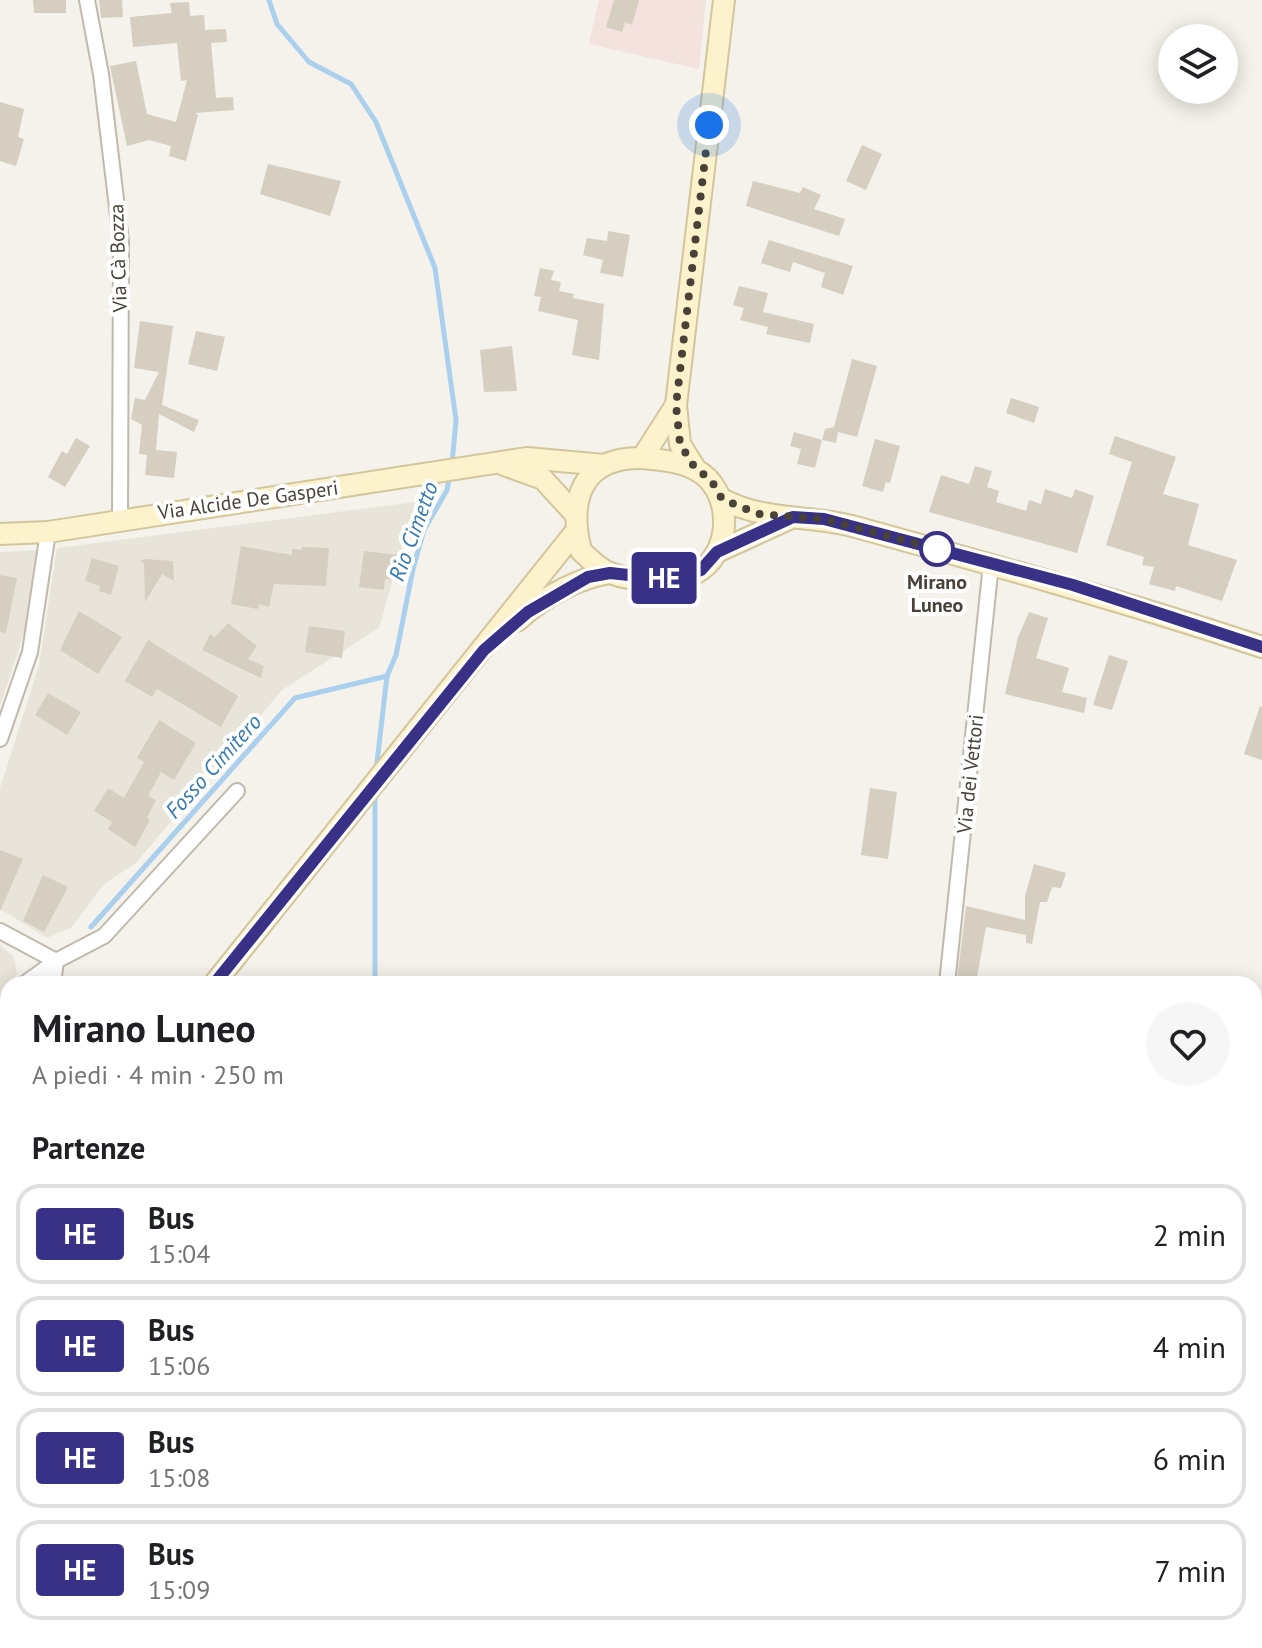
<!DOCTYPE html>
<html lang="it">
<meta charset="utf-8">
<style>
body{margin:0;font-family:"PT Sans",sans-serif;background:#f6f6f6;color:#202124;height:100vh;display:flex;flex-direction:column;font-size:30px;white-space:nowrap}
*{box-sizing:border-box;margin:0}
p{font-size:26px;color:#757577}
.icon{flex:none;width:44px;height:44px;fill:none;stroke:currentColor;stroke-width:2;stroke-linecap:round;stroke-linejoin:round}
.map{position:relative;flex:1;overflow:hidden}
.sheet{position:absolute;left:0px;top:976px;width:1262px;height:672px;display:flex;flex-direction:column;background:#fff;border-radius:24px 24px 0 0;box-shadow:0 4px 20px #0003}
.sheet>*{flex:none}
.badge{padding:0 16px;border-radius:6px;font-size:28px;line-height:52px}
.tools{position:absolute;left:1158px;top:24px;display:grid;gap:16px}
.tools a{display:grid;place-items:center;width:80px;height:80px;border-radius:50%;background:#fff;box-shadow:0 4px 20px #0003;font-size:40px}
.you{position:absolute;width:40px;height:40px;margin:-20px;border:6px solid #fff;border-radius:50%;background:#1a73e8;box-shadow:0 0 0 12px #1a73e833}
.map>.badge{position:absolute;translate:-50% -50%;box-shadow:0 0 0 4px #fff}
h2{padding:0 32px;font-size:30px;line-height:72px}
.round{display:grid;place-items:center;flex:none;width:84px;height:84px;border-radius:42px;background:#f6f6f6}
.summary{display:flex;align-items:center;justify-content:space-between;height:136px;padding:0 32px}
h1{font-size:38px;font-weight:700;line-height:60px}
ul{padding:0;list-style:none}
li{display:flex;align-items:center;gap:24px;height:100px;margin:0 16px 12px;padding:0 16px;border:4px solid #e0e0e0;border-radius:24px}
li div{flex:1}
li b{display:block;font-size:30px}
li em{font-style:normal}
li .badge{min-width:88px;font-weight:700;text-align:center}
.map>svg:first-child{display:block}
</style>
<div class="map">
<svg width="1262" height="1648" viewBox="0 0 1262 1648">
<rect width="100%" height="100%" fill="#f4f2ea"/>
<g fill="#e8e4d9">
<path d="M 415,502 L 379,628 L 282,690 L 136,863 L 103,885 L 72,927 L 47,938 L 0,909 L 0,788 L 39,665 L 57,548 Z"/>
<path d="M 38,550 L 28,621 L 0,706 L 0,552 Z"/>
<path d="M 0,945 L 14,957 L 17,974 L 0,998 Z"/>
<path d="M 3,1062 L 8,1063 L 8,1135 L 0,1131 L 0,1064 Z"/>
</g>
<path fill="#f4e2df" d="M 599,0 L 706,0 L 699,69 L 589,44 Z"/>
<g fill="none" stroke-linecap="round" stroke-linejoin="round">
<g stroke="#aad0ee" stroke-width="5">
<path d="M 269,0 L 277,24 L 309,62 L 351,84 L 376,122 L 435,268 L 456,420 L 452,464"/>
<path d="M 376,771 L 387,676 L 396,655 L 413,569 L 424,530 L 447,490 L 450,474"/>
<path d="M 91,927 L 295,698 L 387,676"/>
<path d="M 42,984 L 43,983"/>
<path d="M 375,984 L 375,793"/>
<path d="M 0,1034 L 8,1024"/>
<path d="M 294,1648 L 308,1640"/>
</g>
</g>
<g fill="#d6cec0">
<path d="M 33,0 L 66,0 L 66,13 L 34,13 Z"/>
<path d="M 99,0 L 122,0 L 123,17 L 101,18 Z"/>
<path d="M 614,0 L 639,0 L 632,25 L 625,22 L 622,32 L 606,27 Z"/>
<path d="M 189,2 L 190,16 L 204,15 L 205,30 L 226,29 L 227,42 L 211,43 L 216,98 L 233,97 L 234,110 L 195,113 L 198,115 L 186,161 L 169,156 L 171,146 L 149,140 L 127,146 L 110,66 L 136,61 L 147,114 L 176,122 L 187,80 L 181,81 L 177,43 L 133,47 L 130,17 L 172,13 L 170,3 Z"/>
<path d="M 0,102 L 24,109 L 18,137 L 24,139 L 16,166 L 0,161 Z"/>
<path d="M 862,145 L 882,154 L 866,190 L 846,181 Z"/>
<path d="M 268,164 L 341,181 L 330,216 L 260,194 Z"/>
<path d="M 753,181 L 800,193 L 803,187 L 821,195 L 814,209 L 845,219 L 839,236 L 746,206 Z"/>
<path d="M 608,231 L 630,235 L 623,277 L 600,273 L 603,260 L 583,255 L 587,238 L 607,241 Z"/>
<path d="M 769,240 L 853,266 L 843,295 L 821,287 L 825,273 L 793,262 L 790,272 L 761,263 Z"/>
<path d="M 540,268 L 554,271 L 551,280 L 561,282 L 559,291 L 574,294 L 573,298 L 604,304 L 599,360 L 572,355 L 578,320 L 538,311 L 541,297 L 534,296 Z"/>
<path d="M 739,286 L 768,293 L 763,312 L 814,324 L 810,343 L 766,334 L 768,327 L 740,320 L 744,308 L 733,305 Z"/>
<path d="M 140,321 L 173,326 L 162,405 L 199,420 L 194,432 L 159,414 L 156,450 L 177,452 L 174,478 L 145,475 L 147,455 L 139,454 L 142,425 L 131,419 L 135,398 L 145,400 L 159,372 L 134,368 Z"/>
<path d="M 196,331 L 225,337 L 217,371 L 188,364 Z"/>
<path d="M 512,346 L 517,391 L 484,392 L 480,350 Z"/>
<path d="M 852,359 L 877,366 L 857,437 L 838,432 L 836,443 L 822,440 L 825,429 L 834,427 Z"/>
<path d="M 1011,398 L 1039,407 L 1034,423 L 1006,413 Z"/>
<path d="M 794,432 L 822,440 L 815,468 L 797,464 L 801,449 L 790,446 Z"/>
<path d="M 1115,436 L 1176,457 L 1163,494 L 1199,504 L 1188,545 L 1237,560 L 1222,601 L 1176,586 L 1175,591 L 1149,584 L 1154,567 L 1142,565 L 1144,557 L 1106,545 L 1132,462 L 1109,454 Z"/>
<path d="M 76,438 L 90,446 L 65,487 L 48,477 L 62,451 L 67,454 Z"/>
<path d="M 875,439 L 900,446 L 890,483 L 886,482 L 883,492 L 862,486 Z"/>
<path d="M 975,466 L 992,471 L 987,487 L 999,491 L 996,502 L 1026,511 L 1029,500 L 1041,504 L 1045,489 L 1072,498 L 1075,489 L 1094,496 L 1077,553 L 929,512 L 941,475 L 969,484 Z"/>
<path d="M 241,546 L 292,555 L 292,549 L 302,550 L 302,547 L 329,548 L 326,586 L 274,584 L 269,607 L 259,604 L 258,609 L 231,604 Z"/>
<path d="M 364,551 L 399,555 L 396,580 L 385,579 L 384,590 L 359,587 Z"/>
<path d="M 92,558 L 119,566 L 111,595 L 99,591 L 100,586 L 85,581 Z"/>
<path d="M 144,559 L 173,561 L 174,581 L 162,574 L 145,602 L 144,563 L 141,561 Z"/>
<path d="M 0,575 L 17,578 L 6,633 L 0,632 Z"/>
<path d="M 79,611 L 122,637 L 98,674 L 60,650 Z"/>
<path d="M 1029,612 L 1048,618 L 1036,658 L 1069,668 L 1062,692 L 1087,698 L 1084,713 L 1005,694 L 1018,637 Z"/>
<path d="M 228,623 L 257,646 L 248,659 L 264,666 L 261,678 L 202,650 L 210,634 L 215,637 Z"/>
<path d="M 309,626 L 345,631 L 342,658 L 305,652 Z"/>
<path d="M 148,640 L 238,696 L 221,727 L 157,689 L 152,697 L 125,681 Z"/>
<path d="M 1109,655 L 1128,661 L 1112,710 L 1093,705 Z"/>
<path d="M 48,693 L 81,712 L 67,735 L 35,715 Z"/>
<path d="M 1260,706 L 1262,707 L 1262,760 L 1244,754 Z"/>
<path d="M 159,720 L 196,743 L 174,780 L 161,772 L 148,796 L 156,800 L 147,818 L 150,820 L 135,847 L 108,829 L 112,822 L 94,811 L 108,788 L 124,798 L 144,762 L 137,758 Z"/>
<path d="M 870,788 L 897,792 L 888,859 L 861,855 Z"/>
<path d="M 0,850 L 23,859 L 0,911 Z"/>
<path d="M 1034,864 L 1066,873 L 1061,888 L 1052,887 L 1047,902 L 1040,902 L 1032,944 L 1026,943 L 1026,935 L 986,927 L 976,983 L 957,981 L 966,906 L 1025,920 L 1025,896 Z"/>
<path d="M 43,875 L 68,887 L 44,932 L 23,921 Z"/>
</g>
<g fill="none" stroke-linecap="round" stroke-linejoin="round">
<defs>
<g id="street">
<path d="M 87,0 L 101,74 L 121,241 L 120,519"/>
<path d="M 0,739 L 30,652 L 48,532"/>
<path d="M 0,931 L 56,961"/>
<path d="M 24,984 L 56,961 L 104,936 L 237,791"/>
<path d="M 53,984 L 56,961"/>
<path d="M 947,984 L 991,564"/>
<path d="M 0,1011 L 8,1002"/>
<path d="M 0,1050 L 8,1040"/>
<path d="M 111,1648 L 111,1640"/>
<path d="M 884,1648 L 885,1640"/>
</g>
<g id="secondary">
<path d="M 642,458 C 659,460 681,461 696,470 C 731,488 734,547 701,570 C 681,584 633,582 610,573 C 599,569 590,559 581,551 C 568,499 582,457 642,458 Z"/>
<path d="M 642,458 L 676,405"/>
<path d="M 504,465 L 543,479 L 574,513"/>
<path d="M 695,468 L 680,444 L 676,405 L 724,0"/>
<path d="M 722,499 C 763,521 808,515 852,526 C 990,564 1126,602 1262,647"/>
<path d="M 0,534 L 48,532 L 527,458 L 604,465"/>
<path d="M 717,552 L 789,519"/>
<path d="M 517,621 C 544,597 574,579 610,573"/>
<path d="M 214,984 L 576,531"/>
<path d="M 0,1246 L 8,1237"/>
</g>
</defs>
<use href="#street" stroke="#c0baad" stroke-width="18"/>
<use href="#secondary" stroke="#d2c69c" stroke-width="24"/>
<use href="#street" stroke="#fff" stroke-width="14"/>
<use href="#secondary" stroke="#fcf2cc" stroke-width="20"/>
</g>
<g fill="none" stroke-linecap="round" stroke-linejoin="round">
<defs>
<path id="line" d="M 214,984 L 484,650 L 528,612 L 588,577 L 610,573 L 666,579 L 684,577 L 701,570 L 717,552 L 793,517 L 824,519 L 1073,585 L 1262,647"/>
</defs>
<use href="#line" stroke="#fff" stroke-width="18"/>
<use href="#line" stroke="#393185" stroke-width="12"/>
<path stroke="#484238" stroke-width="8" stroke-dasharray="0 14.4" d="M 709,125 L 676,405 L 680,444 L 695,468 L 711,480 L 722,499 L 758,514 L 824,519 L 937,549"/>
</g>
<circle fill="#fff" stroke="#393185" stroke-width="4" cx="937" cy="549" r="16"/>
<g text-anchor="middle" stroke-width="8" stroke-linejoin="round" paint-order="stroke">
<g font-size="20" fill="#484238" stroke="#fff">
<text transform="translate(118 258) rotate(-92)" y="7">Via Cà Bozza</text>
<text transform="translate(248 500) rotate(-8)" y="7">Via Alcide De Gasperi</text>
<text transform="translate(970 774) rotate(-84)" y="7">Via dei Vettori</text>
</g>
<g font-size="20" font-weight="bold" fill="#484238" stroke="#fff">
<text x="937" y="589">Mirano<tspan x="937" dy="23">Luneo</tspan></text>
</g>
<g font-size="22" font-style="italic" fill="#3579b0" stroke="#fff">
<text transform="translate(413 531) rotate(-70)" y="8">Rio Cimetto</text>
<text transform="translate(213 766) rotate(-48)" y="8">Fosso Cimitero</text>
</g>
</g>
</svg>
<div class="tools">
<a><svg class="icon" aria-label="layers" viewBox="0 0 24 24"><path d="M12 4l9 5-9 5-9-5zM3 14l9 5 9-5"/></svg></a>
</div>
<div class="you" style="left:709px;top:125px"></div>
<b class="badge" style="left:664px;top:578px;background:#393185;color:#fff">HE</b>
<section class="sheet">
<div class="summary"><div><h1>Mirano Luneo</h1><p>A piedi · 4 min · 250 m</p></div><a class="round"><svg class="icon" aria-label="heart" viewBox="0 0 24 24"><path d="M12 20l-8-8c-3-5 5-10 8-4 3-6 11-1 8 4z"/></svg></a></div>
<h2>Partenze</h2>
<ul>
<li><span class="badge" style="background:#393185;color:#fff">HE</span><div><b>Bus</b><p>15:04</p></div><em>2 min</em></li>
<li><span class="badge" style="background:#393185;color:#fff">HE</span><div><b>Bus</b><p>15:06</p></div><em>4 min</em></li>
<li><span class="badge" style="background:#393185;color:#fff">HE</span><div><b>Bus</b><p>15:08</p></div><em>6 min</em></li>
<li><span class="badge" style="background:#393185;color:#fff">HE</span><div><b>Bus</b><p>15:09</p></div><em>7 min</em></li>
</ul>
</section>
</div>
